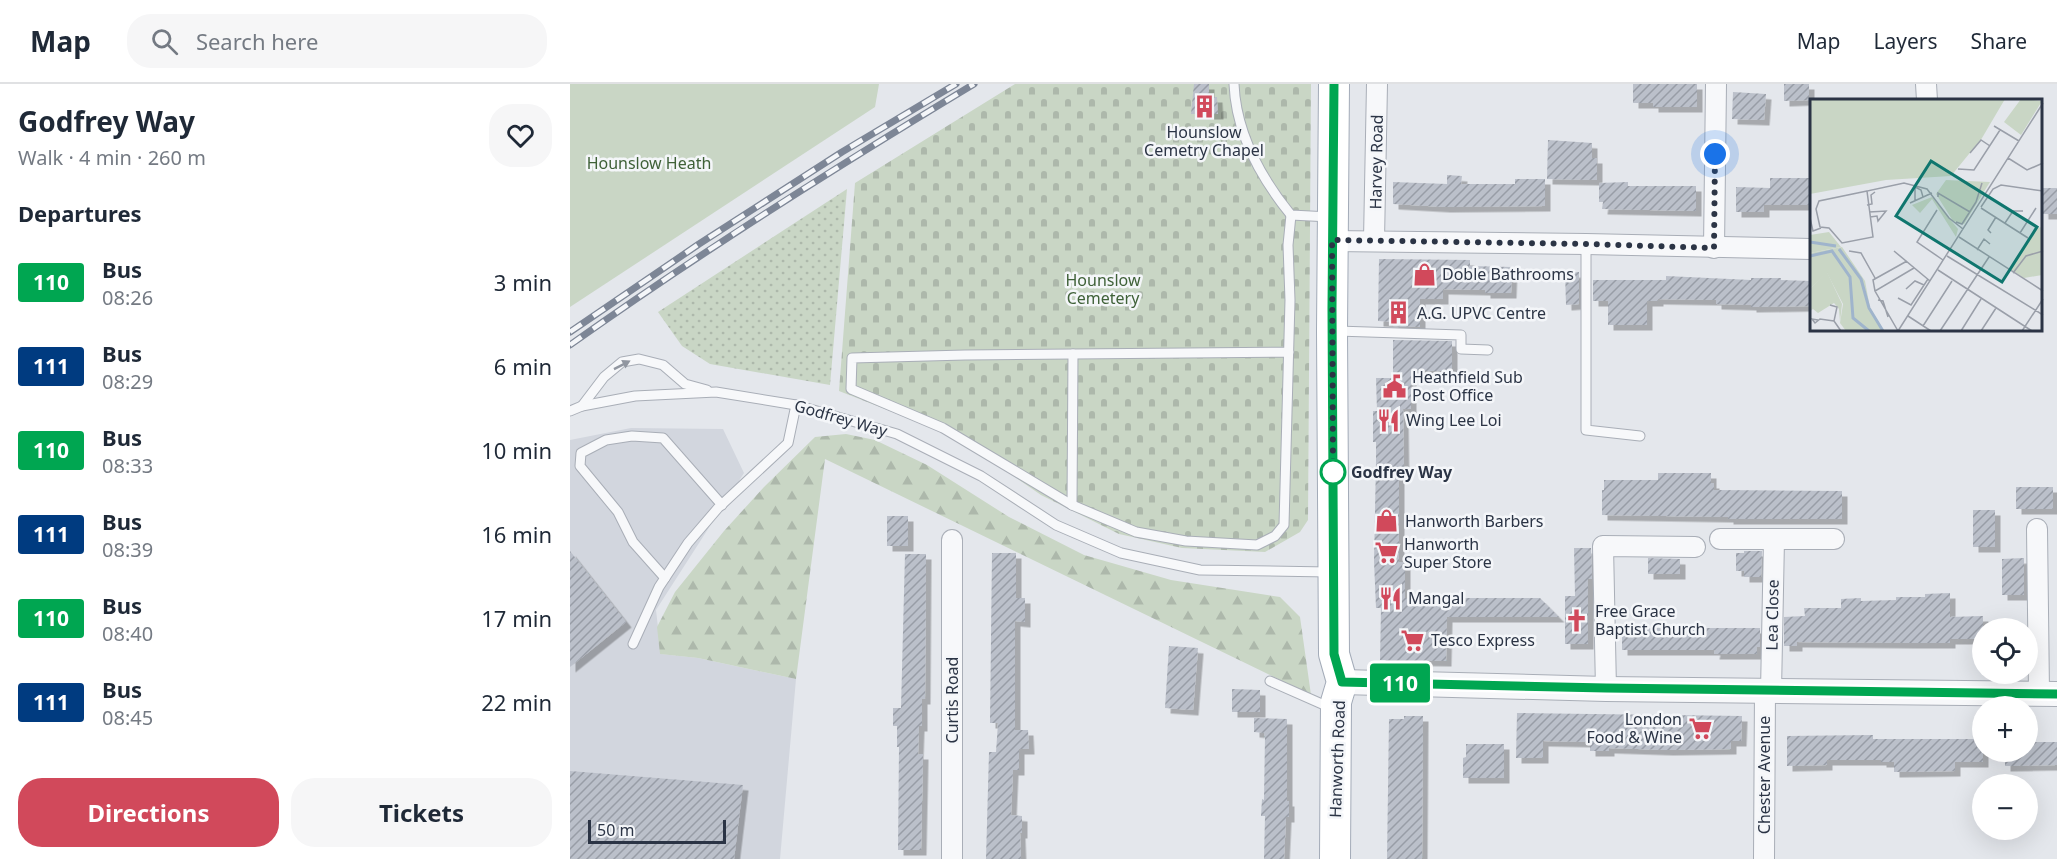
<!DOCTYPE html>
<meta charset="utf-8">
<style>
body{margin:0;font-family:"Noto Sans",sans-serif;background:#f6f6f7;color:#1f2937;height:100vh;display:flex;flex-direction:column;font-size:22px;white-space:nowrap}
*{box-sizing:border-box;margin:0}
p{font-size:20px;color:#747a83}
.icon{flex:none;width:33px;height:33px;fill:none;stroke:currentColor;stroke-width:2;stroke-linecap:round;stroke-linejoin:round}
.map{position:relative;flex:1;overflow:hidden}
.side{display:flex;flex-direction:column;background:#fff;width:570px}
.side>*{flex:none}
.badge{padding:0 12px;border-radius:4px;font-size:21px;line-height:39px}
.fabs{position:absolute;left:1402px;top:534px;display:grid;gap:12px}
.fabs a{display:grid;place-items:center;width:66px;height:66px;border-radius:50%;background:#fff;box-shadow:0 6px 24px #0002;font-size:30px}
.scale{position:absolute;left:18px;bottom:15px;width:138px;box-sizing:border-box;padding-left:6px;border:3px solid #2b3445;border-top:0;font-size:16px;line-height:21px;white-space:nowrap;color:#2b3445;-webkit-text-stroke:4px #f4f6f9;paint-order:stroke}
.you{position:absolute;width:30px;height:30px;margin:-15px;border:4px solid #fff;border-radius:50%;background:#1a73e8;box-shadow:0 0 0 9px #1a73e833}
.map>.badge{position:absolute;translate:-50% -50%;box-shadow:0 0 0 3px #fff}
h2{padding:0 18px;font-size:22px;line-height:54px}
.round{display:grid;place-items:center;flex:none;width:63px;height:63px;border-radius:24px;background:#f6f6f7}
.headline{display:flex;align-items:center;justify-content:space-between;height:102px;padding:0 18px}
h1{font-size:28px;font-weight:700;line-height:45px}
.cta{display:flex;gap:12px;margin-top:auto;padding:12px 18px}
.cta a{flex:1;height:69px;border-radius:24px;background:#d1495b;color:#fff;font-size:24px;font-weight:700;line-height:69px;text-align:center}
.cta a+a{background:#f6f6f7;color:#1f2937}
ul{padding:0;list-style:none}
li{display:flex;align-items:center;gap:18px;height:84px;padding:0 18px}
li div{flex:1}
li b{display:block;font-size:22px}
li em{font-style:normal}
li .badge{min-width:66px;font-weight:700;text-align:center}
header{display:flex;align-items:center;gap:36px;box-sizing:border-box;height:84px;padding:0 30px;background:#fff;border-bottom:2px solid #e0e1e3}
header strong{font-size:28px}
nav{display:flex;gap:33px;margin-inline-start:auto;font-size:21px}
.search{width:420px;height:54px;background:#f6f6f7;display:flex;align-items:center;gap:15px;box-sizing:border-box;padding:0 21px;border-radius:24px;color:#747a83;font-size:22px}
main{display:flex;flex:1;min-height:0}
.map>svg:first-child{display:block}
</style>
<header>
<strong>Map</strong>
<div class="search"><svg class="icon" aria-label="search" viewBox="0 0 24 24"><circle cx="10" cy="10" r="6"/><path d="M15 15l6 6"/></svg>Search here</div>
<nav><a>Map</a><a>Layers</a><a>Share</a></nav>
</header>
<main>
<section class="side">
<div class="headline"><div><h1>Godfrey Way</h1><p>Walk · 4 min · 260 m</p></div><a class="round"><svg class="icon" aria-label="heart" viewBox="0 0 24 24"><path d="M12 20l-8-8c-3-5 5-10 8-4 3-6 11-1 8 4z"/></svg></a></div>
<h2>Departures</h2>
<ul>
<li><span class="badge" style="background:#00a651;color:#fff">110</span><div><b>Bus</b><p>08:26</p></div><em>3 min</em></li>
<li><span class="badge" style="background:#003b80;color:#fff">111</span><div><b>Bus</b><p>08:29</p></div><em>6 min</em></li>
<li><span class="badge" style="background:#00a651;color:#fff">110</span><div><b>Bus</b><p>08:33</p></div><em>10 min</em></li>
<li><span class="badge" style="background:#003b80;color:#fff">111</span><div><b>Bus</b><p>08:39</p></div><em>16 min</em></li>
<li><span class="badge" style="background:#00a651;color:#fff">110</span><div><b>Bus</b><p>08:40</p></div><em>17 min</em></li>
<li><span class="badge" style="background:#003b80;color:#fff">111</span><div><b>Bus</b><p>08:45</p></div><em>22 min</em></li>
</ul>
<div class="cta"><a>Directions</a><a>Tickets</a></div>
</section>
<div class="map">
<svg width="1487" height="775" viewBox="0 0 1487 775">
<defs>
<pattern id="grass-dots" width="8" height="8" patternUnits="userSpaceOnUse" patternTransform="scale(1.5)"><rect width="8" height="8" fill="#c9d6c5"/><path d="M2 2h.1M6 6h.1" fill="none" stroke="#adb8ab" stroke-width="1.8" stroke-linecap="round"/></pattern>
<pattern id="forest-firs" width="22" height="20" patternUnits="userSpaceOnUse" patternTransform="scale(1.5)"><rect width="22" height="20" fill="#c9d6c5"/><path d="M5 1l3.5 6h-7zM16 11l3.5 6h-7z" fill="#adb8ab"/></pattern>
<pattern id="cemetery-stones" width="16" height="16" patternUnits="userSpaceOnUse" patternTransform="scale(1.5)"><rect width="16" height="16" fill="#c9d6c5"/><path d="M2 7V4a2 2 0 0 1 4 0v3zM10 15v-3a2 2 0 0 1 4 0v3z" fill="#adb8ab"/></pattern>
<pattern id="building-hatch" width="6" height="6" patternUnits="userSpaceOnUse" patternTransform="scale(1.5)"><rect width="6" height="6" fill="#bbc0ca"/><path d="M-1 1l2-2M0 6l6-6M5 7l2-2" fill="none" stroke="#989da6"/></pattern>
<filter id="shadow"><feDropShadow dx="5.5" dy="5.5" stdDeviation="0" flood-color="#0004"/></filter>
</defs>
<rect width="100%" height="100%" fill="#e4e7ec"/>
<path fill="#d2d6de" d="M 61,344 L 153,345 L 174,389 L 86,526 L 91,570 L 128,574 L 226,595 L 210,775 L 0,775 L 0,356 Z"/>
<path fill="url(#grass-dots)" d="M 277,105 L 260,301 L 140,280 L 112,262 L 88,228 Z"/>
<path fill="url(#forest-firs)" d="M 276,350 L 305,356 L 357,381 L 439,433 L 514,471 L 601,496 L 710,513 L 730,533 L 741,611 L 255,375 L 226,595 L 128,574 L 90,570 L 87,543 L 105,508 L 154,447 L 194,403 L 245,353 Z"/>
<path fill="url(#cemetery-stones)" d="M 445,0 L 741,0 L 738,436 L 730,448 L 695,468 L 612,464 L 549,450 L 471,411 L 422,377 L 361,343 L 269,307 L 285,99 Z"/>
<path fill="#c9d6c5" d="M 0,0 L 309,0 L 305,23 L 0,223 Z"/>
<g fill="url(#building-hatch)" filter="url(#shadow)">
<path d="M 624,0 L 639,0 L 639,13 L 647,13 L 648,30 L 621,30 Z"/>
<path d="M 1063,0 L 1127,0 L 1127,23 L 1083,23 L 1083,19 L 1063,19 Z"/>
<path d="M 1214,0 L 1239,0 L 1239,16 L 1214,17 Z"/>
<path d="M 1163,8 L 1196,10 L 1194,36 L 1162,35 Z"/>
<path d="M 978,56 L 1022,59 L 1022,74 L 1027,74 L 1027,96 L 977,95 Z"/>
<path d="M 877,91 L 892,92 L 891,100 L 945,100 L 945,95 L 975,95 L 975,122 L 875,123 L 823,120 L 823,98 L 877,100 Z"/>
<path d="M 1200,94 L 1241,94 L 1241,121 L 1194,121 L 1194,128 L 1166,128 L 1166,103 L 1200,104 Z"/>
<path d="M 1058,98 L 1058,102 L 1126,102 L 1126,127 L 1032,125 L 1033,118 L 1029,118 L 1029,99 Z"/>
<path d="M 1472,104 L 1487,104 L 1487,130 L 1473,130 Z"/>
<path d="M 809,175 L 900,176 L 900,182 L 942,183 L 941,209 L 915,209 L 915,206 L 873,205 L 873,215 L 850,215 L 850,243 L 823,242 L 823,238 L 808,237 Z"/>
<path d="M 1009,188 L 1009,220 L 996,221 L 995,189 Z"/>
<path d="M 1096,192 L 1181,196 L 1181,194 L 1211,194 L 1211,196 L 1241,197 L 1241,222 L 1181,223 L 1181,221 L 1146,220 L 1146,216 L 1088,215 L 1088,217 L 1077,217 L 1077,241 L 1038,241 L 1038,217 L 1023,217 L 1023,196 L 1096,196 Z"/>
<path d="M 823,256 L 882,257 L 882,287 L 841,287 L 841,325 L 833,325 L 834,394 L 829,394 L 829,478 L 835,478 L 835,514 L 970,514 L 989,533 L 877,533 L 876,577 L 810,576 L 811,524 L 806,524 L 804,477 L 806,378 L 806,358 L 803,358 L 803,327 L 807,327 L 806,294 L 823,294 Z"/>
<path d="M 1088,389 L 1141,389 L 1141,399 L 1144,399 L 1144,406 L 1272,407 L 1272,435 L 1158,435 L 1158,433 L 1032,431 L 1032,406 L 1034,406 L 1034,396 L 1088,396 Z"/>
<rect x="1446" y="403" width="37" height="22"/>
<rect x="1403" y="426" width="22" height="37"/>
<rect x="317" y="432" width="21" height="30"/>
<path d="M 1004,464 L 1021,464 L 1022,495 L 1018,495 L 1018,560 L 995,560 L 995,512 L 1005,512 Z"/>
<path d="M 0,467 L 56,538 L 0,583 Z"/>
<path d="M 1174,467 L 1192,467 L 1191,493 L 1174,493 L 1174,487 L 1166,487 L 1166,469 L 1174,469 Z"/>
<path d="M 422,469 L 446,469 L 446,514 L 455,514 L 455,538 L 445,537 L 445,646 L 458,646 L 459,665 L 449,665 L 449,686 L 443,686 L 441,731 L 452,732 L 452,749 L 450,749 L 451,775 L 416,775 L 419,668 L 426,668 L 428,639 L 420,639 Z"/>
<path d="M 335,470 L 356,470 L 355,615 L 352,615 L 352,642 L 349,642 L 348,670 L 353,670 L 351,766 L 328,766 L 329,663 L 327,663 L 327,642 L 323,642 L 323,624 L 331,624 Z"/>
<path d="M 1078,474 L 1110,475 L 1110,490 L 1078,490 Z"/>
<path d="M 1454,474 L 1454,511 L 1432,511 L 1432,475 Z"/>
<path d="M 1380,509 L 1380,533 L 1413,532 L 1413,555 L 1380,555 L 1380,559 L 1342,559 L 1227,558 L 1227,562 L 1214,562 L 1214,533 L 1235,532 L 1234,524 L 1271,524 L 1271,515 L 1291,514 L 1291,517 L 1326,516 L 1326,513 L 1355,513 L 1355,510 Z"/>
<path d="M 1052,544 L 1190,544 L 1190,563 L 1187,563 L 1187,570 L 1144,570 L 1145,566 L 1052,566 Z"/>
<path d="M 599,562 L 628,564 L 623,626 L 595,624 Z"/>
<path d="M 662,605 L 690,606 L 690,628 L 662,628 Z"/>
<path d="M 947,629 L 1172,632 L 1171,657 L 1161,657 L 1161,665 L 1098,666 L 1039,664 L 1039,667 L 1020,667 L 1020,658 L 973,657 L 973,674 L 946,674 Z"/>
<path d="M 834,632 L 853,632 L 852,775 L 817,775 L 819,635 L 834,635 Z"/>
<path d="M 684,634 L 717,635 L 717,717 L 719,717 L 719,733 L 716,733 L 714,775 L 694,775 L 695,732 L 691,732 L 692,715 L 694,716 L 695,652 L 694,649 L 684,648 Z"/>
<path d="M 1303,651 L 1303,655 L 1413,655 L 1413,678 L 1385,678 L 1385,687 L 1324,688 L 1324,678 L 1311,678 L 1311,676 L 1257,676 L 1257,681 L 1217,682 L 1217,652 Z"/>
<path d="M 1458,658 L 1487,658 L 1487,681 L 1435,682 L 1435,668 L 1458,668 Z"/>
<path d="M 896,660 L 934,660 L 934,694 L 893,694 L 893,674 L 896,673 Z"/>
<path d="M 0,687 L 173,701 L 164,775 L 0,775 Z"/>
</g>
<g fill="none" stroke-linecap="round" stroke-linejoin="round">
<defs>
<g id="service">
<path d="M 664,0 C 666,49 691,94 721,131 L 760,133"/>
<path d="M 1016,160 L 1016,346 L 1070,352"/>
<path d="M 767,247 L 891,251 L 891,265 L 918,266"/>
<path d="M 719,268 L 395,271 L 282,274 L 281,305 L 373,344 L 502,421 L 566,448 L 616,457 L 687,461 L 705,452 L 714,441 L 720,216 L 718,161 L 721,131"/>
<path d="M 12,322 L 34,293 L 52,278 L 69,275 L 93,281 L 115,300 L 137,306"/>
<path d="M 0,327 L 12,322 L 65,312 L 146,308 L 226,321 L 327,350 L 411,392 L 486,441 L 551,469 L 630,486 L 759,488"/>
<path d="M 502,421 L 503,270"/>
<path d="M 95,494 L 63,458 L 48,428 L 10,382 L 11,369 L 36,356 L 62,352 L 93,354 L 152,421"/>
<path d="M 63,560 L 89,503 L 118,459 L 148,424 L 218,359 L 226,321"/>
<path d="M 700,597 L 761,624"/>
</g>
<g id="minor">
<path d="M 1356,0 L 1357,16"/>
<path d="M 804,156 L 807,0"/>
<path d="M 762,157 L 1016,160 L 1241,165"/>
<path d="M 1144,164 L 1146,0"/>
<path d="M 1467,445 L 1469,609"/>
<path d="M 1150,455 L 1264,455"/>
<path d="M 382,456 L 382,775"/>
<path d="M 1036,605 L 1033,462 L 1125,463"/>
<path d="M 1201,607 L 1204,455"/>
<path d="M 1194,775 L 1195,606"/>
</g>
<path id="tertiary" d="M 772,598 L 1036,605 L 1487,610"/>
<path id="primary" d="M 764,0 L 762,247 L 764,570 L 772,598 L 766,618 L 765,775"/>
</defs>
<use href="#service" stroke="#a9aeb7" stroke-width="11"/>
<use href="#minor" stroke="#a9aeb7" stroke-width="22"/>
<use href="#tertiary" stroke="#a9aeb7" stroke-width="26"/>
<use href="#primary" stroke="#a3abb8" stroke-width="32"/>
<use href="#service" stroke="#f7f8fa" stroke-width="9"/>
<use href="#minor" stroke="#f7f8fa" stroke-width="20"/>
<use href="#tertiary" stroke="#f7f8fa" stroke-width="24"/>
<use href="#primary" stroke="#fff" stroke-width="30"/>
<defs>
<g id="rail">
<path d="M 0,248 L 129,160 L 272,68 L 386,0"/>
<path d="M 0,261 C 131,168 266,83 404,0"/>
</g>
</defs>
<use href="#rail" stroke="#7d8696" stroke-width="7"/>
<use href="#rail" stroke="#f4f6f9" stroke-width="4.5" stroke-dasharray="14" stroke-linecap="butt"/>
</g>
<defs><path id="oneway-solid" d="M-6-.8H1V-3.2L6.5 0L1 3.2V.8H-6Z" transform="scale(1.5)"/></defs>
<use fill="#9196a0" href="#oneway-solid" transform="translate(52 281) rotate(-27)"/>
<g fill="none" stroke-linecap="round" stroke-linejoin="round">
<defs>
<path id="line" d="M 764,0 L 762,224 L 764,570 L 772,598 L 1036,604 L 1487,610"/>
</defs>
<use href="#line" stroke="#fff" stroke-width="14"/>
<use href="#line" stroke="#00a651" stroke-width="9"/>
<path stroke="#2b3445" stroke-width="6" stroke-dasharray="0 10.8" d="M 763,388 L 762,156 L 1016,160 L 1144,164 L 1145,70"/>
</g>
<defs>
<symbol id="building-bare" viewBox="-9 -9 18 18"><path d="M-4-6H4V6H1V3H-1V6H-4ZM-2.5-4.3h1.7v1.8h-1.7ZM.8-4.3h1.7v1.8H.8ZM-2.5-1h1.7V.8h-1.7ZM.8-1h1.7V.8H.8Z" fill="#d1495b" stroke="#f4f6f9" stroke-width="2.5" paint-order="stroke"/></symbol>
<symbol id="shop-bare" viewBox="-9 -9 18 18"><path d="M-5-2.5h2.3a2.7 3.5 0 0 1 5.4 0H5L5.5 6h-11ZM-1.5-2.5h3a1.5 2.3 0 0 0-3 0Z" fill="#d1495b" stroke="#f4f6f9" stroke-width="2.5" paint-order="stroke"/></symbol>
<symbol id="civic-bare" viewBox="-9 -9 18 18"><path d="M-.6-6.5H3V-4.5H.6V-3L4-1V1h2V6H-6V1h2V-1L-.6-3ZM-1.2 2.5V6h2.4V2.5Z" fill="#d1495b" stroke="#f4f6f9" stroke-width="2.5" paint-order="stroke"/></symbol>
<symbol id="restaurant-bare" viewBox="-9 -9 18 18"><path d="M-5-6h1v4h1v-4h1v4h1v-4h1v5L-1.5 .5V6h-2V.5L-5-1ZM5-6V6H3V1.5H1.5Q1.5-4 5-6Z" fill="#d1495b" stroke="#f4f6f9" stroke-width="2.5" paint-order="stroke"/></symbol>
<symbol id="supermarket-bare" viewBox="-9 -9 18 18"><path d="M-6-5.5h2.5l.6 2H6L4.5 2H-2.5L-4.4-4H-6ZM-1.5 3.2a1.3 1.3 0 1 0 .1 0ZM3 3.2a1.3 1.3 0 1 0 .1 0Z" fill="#d1495b" stroke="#f4f6f9" stroke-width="2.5" paint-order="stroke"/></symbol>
<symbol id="church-bare" viewBox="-9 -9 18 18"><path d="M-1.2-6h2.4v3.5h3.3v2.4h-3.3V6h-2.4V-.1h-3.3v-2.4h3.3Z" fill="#d1495b" stroke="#f4f6f9" stroke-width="2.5" paint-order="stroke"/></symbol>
</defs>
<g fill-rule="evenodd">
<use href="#building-bare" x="618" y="6" width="33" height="33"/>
<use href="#shop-bare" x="838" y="174" width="33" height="33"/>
<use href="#building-bare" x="812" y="212" width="33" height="33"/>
<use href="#civic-bare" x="808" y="286" width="33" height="33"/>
<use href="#restaurant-bare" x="802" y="320" width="33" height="33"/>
<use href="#shop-bare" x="800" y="420" width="33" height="33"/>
<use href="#supermarket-bare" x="800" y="452" width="33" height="33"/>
<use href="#restaurant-bare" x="804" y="498" width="33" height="33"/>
<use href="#church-bare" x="990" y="520" width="33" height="33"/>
<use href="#supermarket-bare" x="826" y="540" width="33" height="33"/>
<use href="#supermarket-bare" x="1114" y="628" width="33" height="33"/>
</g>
<circle fill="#fff" stroke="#00a651" stroke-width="3" cx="763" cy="388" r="12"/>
<g text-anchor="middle" stroke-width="5" stroke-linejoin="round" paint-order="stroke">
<g font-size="16" fill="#2b3445" stroke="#f4f6f9" text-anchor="start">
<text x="634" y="54" text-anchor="middle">Hounslow<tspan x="634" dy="18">Cemetry Chapel</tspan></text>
<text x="872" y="196">Doble Bathrooms</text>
<text x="847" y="235">A.G. UPVC Centre</text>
<text x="842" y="299">Heathfield Sub<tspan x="842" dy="18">Post Office</tspan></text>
<text x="836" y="342">Wing Lee Loi</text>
<text x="835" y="443">Hanworth Barbers</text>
<text x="834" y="466">Hanworth<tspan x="834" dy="18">Super Store</tspan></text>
<text x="838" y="520">Mangal</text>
<text x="1025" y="533">Free Grace<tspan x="1025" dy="18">Baptist Church</tspan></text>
<text x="861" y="562">Tesco Express</text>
<text x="1112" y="641" text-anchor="end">London<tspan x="1112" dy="18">Food &amp; Wine</tspan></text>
</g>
<g font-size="16" fill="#2b3445" stroke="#f4f6f9">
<text transform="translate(806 78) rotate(-89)" y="6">Harvey Road</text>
<text transform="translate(271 334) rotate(16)" y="6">Godfrey Way</text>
<text transform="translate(1202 531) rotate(-89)" y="6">Lea Close</text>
<text transform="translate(382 616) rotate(-90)" y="6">Curtis Road</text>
<text transform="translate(767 675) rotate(-88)" y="6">Hanworth Road</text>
<text transform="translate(1194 691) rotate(-90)" y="6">Chester Avenue</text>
</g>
<g font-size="16" fill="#3f6138" stroke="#f4f6f9">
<text x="79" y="85">Hounslow Heath</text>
<text x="533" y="202">Hounslow<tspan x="533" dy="18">Cemetery</tspan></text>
</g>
<g font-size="16" font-weight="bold" fill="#2b3445" stroke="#f4f6f9" text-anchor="start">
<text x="781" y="394">Godfrey Way</text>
</g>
</g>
<g transform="translate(1240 15)">
<rect width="232" height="232" fill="#e4e7ec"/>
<path d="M 19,133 L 31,148 L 0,154 L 0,136 Z" fill="#c9d6c5"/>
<path d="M 122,98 L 148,130 L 146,138 L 122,100 L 110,114 L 102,106 Z" fill="#c9d6c5"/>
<path d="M 136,81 L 180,83 L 154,125 L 143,122 L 126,95 ZM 232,128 L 232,176 L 214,179 L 200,170 L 227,129 Z" fill="#c9d6c5"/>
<path d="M 0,0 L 195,0 L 172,39 L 141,77 L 76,81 L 0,95 ZM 211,0 L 232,2 L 211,36 L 194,23 ZM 32,148 L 55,182 L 60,209 L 74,232 L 36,232 L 30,224 L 33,205 L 17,174 L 0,190 L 0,154 Z" fill="#c9d6c5"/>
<path d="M 17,173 L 32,205 L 30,223 L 29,210 L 24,204 L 8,214 L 3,210 L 0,212 L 0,190 Z" fill="#c9d6c5"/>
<path fill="none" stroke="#9fb4cc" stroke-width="3" d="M 0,143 L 26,147M 29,150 L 51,180 L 59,209 L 73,232M 0,157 L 22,152 L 40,178 L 43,219 L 59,232"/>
<path fill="none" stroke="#9a9fa9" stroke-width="1.5" d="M 184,27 L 209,42M 160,54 L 171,41 L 180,47M 198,59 L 217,71 L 233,64M 148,70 L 164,71 L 190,31M 57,92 L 9,102 L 6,110 L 10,128 L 19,129 L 32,144 L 63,138 L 57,92 L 94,84 L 117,90 L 139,119 L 153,130M 128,98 L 128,94 L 160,113M 105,101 L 105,88 L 111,91 L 113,98M 166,103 L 172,84M 100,104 L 122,94M 57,106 L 62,105 L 61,96 L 65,93M 171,108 L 183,90 L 191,86 L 233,92M 171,109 L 218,139M 127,111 L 107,143 L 133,161M 59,113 L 76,112 L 68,122 L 67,117 L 60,118M 0,119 L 3,132 L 11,129M 146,123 L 152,125 L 166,103M 195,124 L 203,112 L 213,112M 181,134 L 178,131 L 186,118M 210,134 L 226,109M 149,138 L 233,192M 167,151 L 174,140 L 180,145M 39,152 L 51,154 L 65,179M 84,152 L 120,182M 137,157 L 233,216M 128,171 L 222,232M 203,174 L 216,157 L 233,152M 96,190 L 105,182 L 114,186M 65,192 L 63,181 L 97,162M 88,199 L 101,206 L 118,180M 68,201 L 73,202 L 78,218M 20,206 L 27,208 L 24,222 L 31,232M 98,217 L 121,232M 8,221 L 2,220 L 5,224 L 10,220 L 24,222M 113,227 L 142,182M 88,232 L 65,192 L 104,169M 88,232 L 233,4M 130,232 L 179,158M 151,232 L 171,200M 171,232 L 186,209M 212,232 L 233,200"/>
<path fill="#0f766e" fill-opacity="0.15" stroke="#0f766e" stroke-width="3" d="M 121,62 L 227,128 L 192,183 L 86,117 Z"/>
<rect width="232" height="232" fill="none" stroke="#2b3445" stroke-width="3"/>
</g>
</svg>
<div class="fabs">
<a><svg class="icon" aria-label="locate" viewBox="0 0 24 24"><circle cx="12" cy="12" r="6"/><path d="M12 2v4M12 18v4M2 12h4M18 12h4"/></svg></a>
<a>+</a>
<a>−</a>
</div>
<div class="scale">50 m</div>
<div class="you" style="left:1145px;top:70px"></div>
<b class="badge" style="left:830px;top:599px;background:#00a651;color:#fff">110</b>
</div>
</main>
